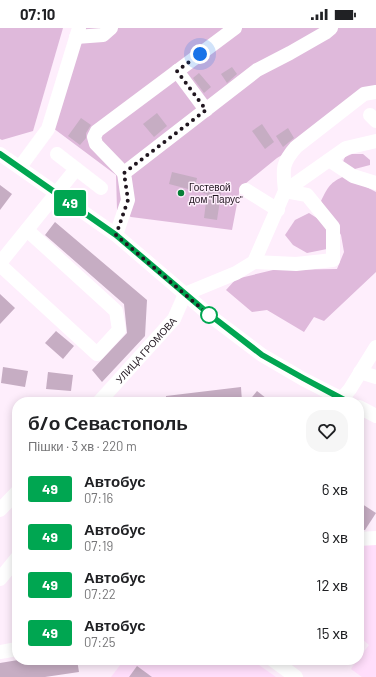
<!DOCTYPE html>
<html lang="uk">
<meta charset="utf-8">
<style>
body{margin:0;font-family:Barlow,sans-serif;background:#f6f6f6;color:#202124;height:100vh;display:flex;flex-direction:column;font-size:15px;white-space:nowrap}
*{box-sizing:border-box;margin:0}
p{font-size:13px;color:#757577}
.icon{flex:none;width:22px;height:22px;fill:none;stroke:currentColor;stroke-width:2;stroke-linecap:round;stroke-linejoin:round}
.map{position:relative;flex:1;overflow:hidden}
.details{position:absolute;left:12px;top:369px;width:352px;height:268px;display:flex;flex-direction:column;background:#fff;border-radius:16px;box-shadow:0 2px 10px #0003}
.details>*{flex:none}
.badge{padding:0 8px;border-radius:3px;font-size:14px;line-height:26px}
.you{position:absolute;width:20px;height:20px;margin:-10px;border:3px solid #fff;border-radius:50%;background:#1a73e8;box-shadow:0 0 0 6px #1a73e833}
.map>.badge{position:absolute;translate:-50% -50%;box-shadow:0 0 0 2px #fff}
.round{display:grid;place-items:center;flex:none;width:42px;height:42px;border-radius:16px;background:#f6f6f6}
.overview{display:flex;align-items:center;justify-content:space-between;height:68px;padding:0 16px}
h1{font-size:19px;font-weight:700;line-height:30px}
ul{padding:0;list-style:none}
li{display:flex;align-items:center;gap:12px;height:48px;padding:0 16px}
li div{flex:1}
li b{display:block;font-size:15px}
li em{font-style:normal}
li .badge{min-width:44px;font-weight:700;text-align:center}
.status{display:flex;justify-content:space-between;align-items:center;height:28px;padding:0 20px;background:#fff;direction:ltr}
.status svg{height:11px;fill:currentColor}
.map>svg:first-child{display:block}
</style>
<div class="status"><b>07:10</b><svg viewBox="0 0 49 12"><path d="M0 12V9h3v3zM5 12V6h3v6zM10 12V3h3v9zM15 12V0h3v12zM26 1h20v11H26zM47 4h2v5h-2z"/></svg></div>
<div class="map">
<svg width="376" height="649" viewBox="0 0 376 649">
<rect width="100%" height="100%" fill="#feeefc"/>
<g fill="#ffdefb">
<path d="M 376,512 L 376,649 L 362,649 L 351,641 L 357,632 L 359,632 L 359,630 L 369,617 L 359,608 L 359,514 Z"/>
<path d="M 124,632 L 252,632 L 276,649 L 111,649 Z"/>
</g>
<g fill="#dfb9db">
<path d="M 0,0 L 63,0 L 33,103 L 2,112 L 0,111 Z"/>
<path d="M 85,0 L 376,0 L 376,69 L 365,68 L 325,101 L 277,130 L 240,160 L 232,202 L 131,189 L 117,182 L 116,147 L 53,100 Z"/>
<path d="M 352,126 L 363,126 L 370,132 L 370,137 L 351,142 L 342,136 L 345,129 Z"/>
<path d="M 345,148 L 376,164 L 376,244 L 324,293 L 314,289 L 304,304 L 267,282 L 252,284 L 226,262 L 236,251 L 273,242 L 337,241 L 344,224 L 341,207 L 321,173 C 328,159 330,154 345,148 Z"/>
<path d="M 309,185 L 323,194 L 329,209 L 327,221 L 307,225 L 293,217 L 285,207 L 295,192 Z"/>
</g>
<g fill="#c6adc3">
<path d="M 232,39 L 237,46 L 227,55 L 221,46 Z"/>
<path d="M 199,45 L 211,59 L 204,65 L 193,50 Z"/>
<path d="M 157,85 L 167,98 L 154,109 L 143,96 Z"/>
<path d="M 81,90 L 91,97 L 86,105 L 86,110 L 80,117 L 68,108 Z"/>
<path d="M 262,96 L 274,114 L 265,121 L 252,103 Z"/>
<path d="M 288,100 L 294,110 L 283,119 L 276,108 Z"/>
<path d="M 172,144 L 197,150 L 196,155 L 222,159 L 217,192 L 204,190 L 207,166 L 169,156 Z"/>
<path d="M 0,157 L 12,166 L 0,182 Z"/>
<path d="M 55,194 L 147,272 L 145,308 L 102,354 L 92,342 L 127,305 L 124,276 L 45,207 Z"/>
<path d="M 0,266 L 15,280 L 0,296 Z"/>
<path d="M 56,303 L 74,318 L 63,331 L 45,315 Z"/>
<path d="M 3,339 L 28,343 L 25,359 L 1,355 Z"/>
<path d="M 48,344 L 73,347 L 71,363 L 46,361 Z"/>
<path d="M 241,359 L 242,374 L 166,374 L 166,368 Z"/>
<path d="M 257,363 L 271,374 L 248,374 Z"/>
<path d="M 359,474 L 376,485 L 365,502 L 359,502 Z"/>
<path d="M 18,632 L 77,632 L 79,644 L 45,649 L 0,649 L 0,635 Z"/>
<path d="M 137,638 L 152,649 L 129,649 Z"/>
</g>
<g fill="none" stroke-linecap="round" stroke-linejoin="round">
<g stroke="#fff" stroke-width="14">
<path d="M 76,9 L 103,7 L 111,0"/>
<path d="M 177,43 L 206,82"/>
<path d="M 370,87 L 376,93"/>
<path d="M 0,126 L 116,207 L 213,290 L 262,327 L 303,351 L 348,374"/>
<path d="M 57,126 L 101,160"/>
<path d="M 329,132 L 353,148 L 376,155"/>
<path d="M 20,139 L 48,101 L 79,0"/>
<path d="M 124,145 L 96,116 L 94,109 L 97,103 L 235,0"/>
<path d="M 246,162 L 278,182"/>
<path d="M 116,207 L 128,172 L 124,145 L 257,42 L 290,25 L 325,5 L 331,0"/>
<path d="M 254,234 L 296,236 L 333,232 L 333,199 L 307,167 L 285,163 C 283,142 281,136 296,119 L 364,66 L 376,64"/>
<path d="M 0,235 L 76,141"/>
<path d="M 0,237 L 97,326 L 119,302 L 116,283 L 27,202"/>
<path d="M 185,266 L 236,245 L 254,234 L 285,163 L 346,120 L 376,113"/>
<path d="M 360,344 L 376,349"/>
<path id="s1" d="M 99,374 L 174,291 L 185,266"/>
<path d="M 339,374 L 350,361 L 376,319"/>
<path d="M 359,379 L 376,388"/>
<path d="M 0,482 L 17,464"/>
<path d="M 359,511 L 376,510"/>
<path d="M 0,551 L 17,530"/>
<path d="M 0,624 L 17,621"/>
<path d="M 273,632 L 296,649"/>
</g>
</g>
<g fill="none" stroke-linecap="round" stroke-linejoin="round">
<defs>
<path id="line" d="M 0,126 L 116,207 L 209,286 L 262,327 L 303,350 L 348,374"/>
</defs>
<use href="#line" stroke="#fff" stroke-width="9"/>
<use href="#line" stroke="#00a651" stroke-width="6"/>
<path stroke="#20161f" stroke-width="4" stroke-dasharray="0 7.2" d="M 200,26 L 177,43 L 206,82 L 124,145 L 128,172 L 116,207 L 209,287"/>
</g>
<circle fill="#057e36" stroke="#feeefc" stroke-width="1.5" cx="181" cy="165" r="4"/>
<circle fill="#fff" stroke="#00a651" stroke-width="2" cx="209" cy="287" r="8"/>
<g text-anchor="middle" stroke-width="3" stroke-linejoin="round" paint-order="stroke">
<g font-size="10" fill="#20161f" stroke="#feeefc" text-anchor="start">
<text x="189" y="163">Гостевой<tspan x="189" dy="12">дом "Парус"</tspan></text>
</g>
<g font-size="10" fill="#20161f" stroke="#feeefc">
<text dy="4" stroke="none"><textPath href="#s1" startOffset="70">УЛИЦА ГРОМОВА</textPath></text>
</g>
</g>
</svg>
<div class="you" style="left:200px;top:26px"></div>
<b class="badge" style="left:70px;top:175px;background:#00a651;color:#fff">49</b>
<section class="details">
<div class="overview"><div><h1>б/о Севастополь</h1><p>Пішки · 3 хв · 220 m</p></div><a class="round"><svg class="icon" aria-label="heart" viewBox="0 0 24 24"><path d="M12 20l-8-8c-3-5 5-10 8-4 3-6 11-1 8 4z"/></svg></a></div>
<ul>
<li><span class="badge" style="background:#00a651;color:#fff">49</span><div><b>Автобус</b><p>07:16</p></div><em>6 хв</em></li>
<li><span class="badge" style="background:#00a651;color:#fff">49</span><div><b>Автобус</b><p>07:19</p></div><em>9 хв</em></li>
<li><span class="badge" style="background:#00a651;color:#fff">49</span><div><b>Автобус</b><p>07:22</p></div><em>12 хв</em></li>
<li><span class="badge" style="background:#00a651;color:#fff">49</span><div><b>Автобус</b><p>07:25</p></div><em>15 хв</em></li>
</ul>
</section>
</div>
